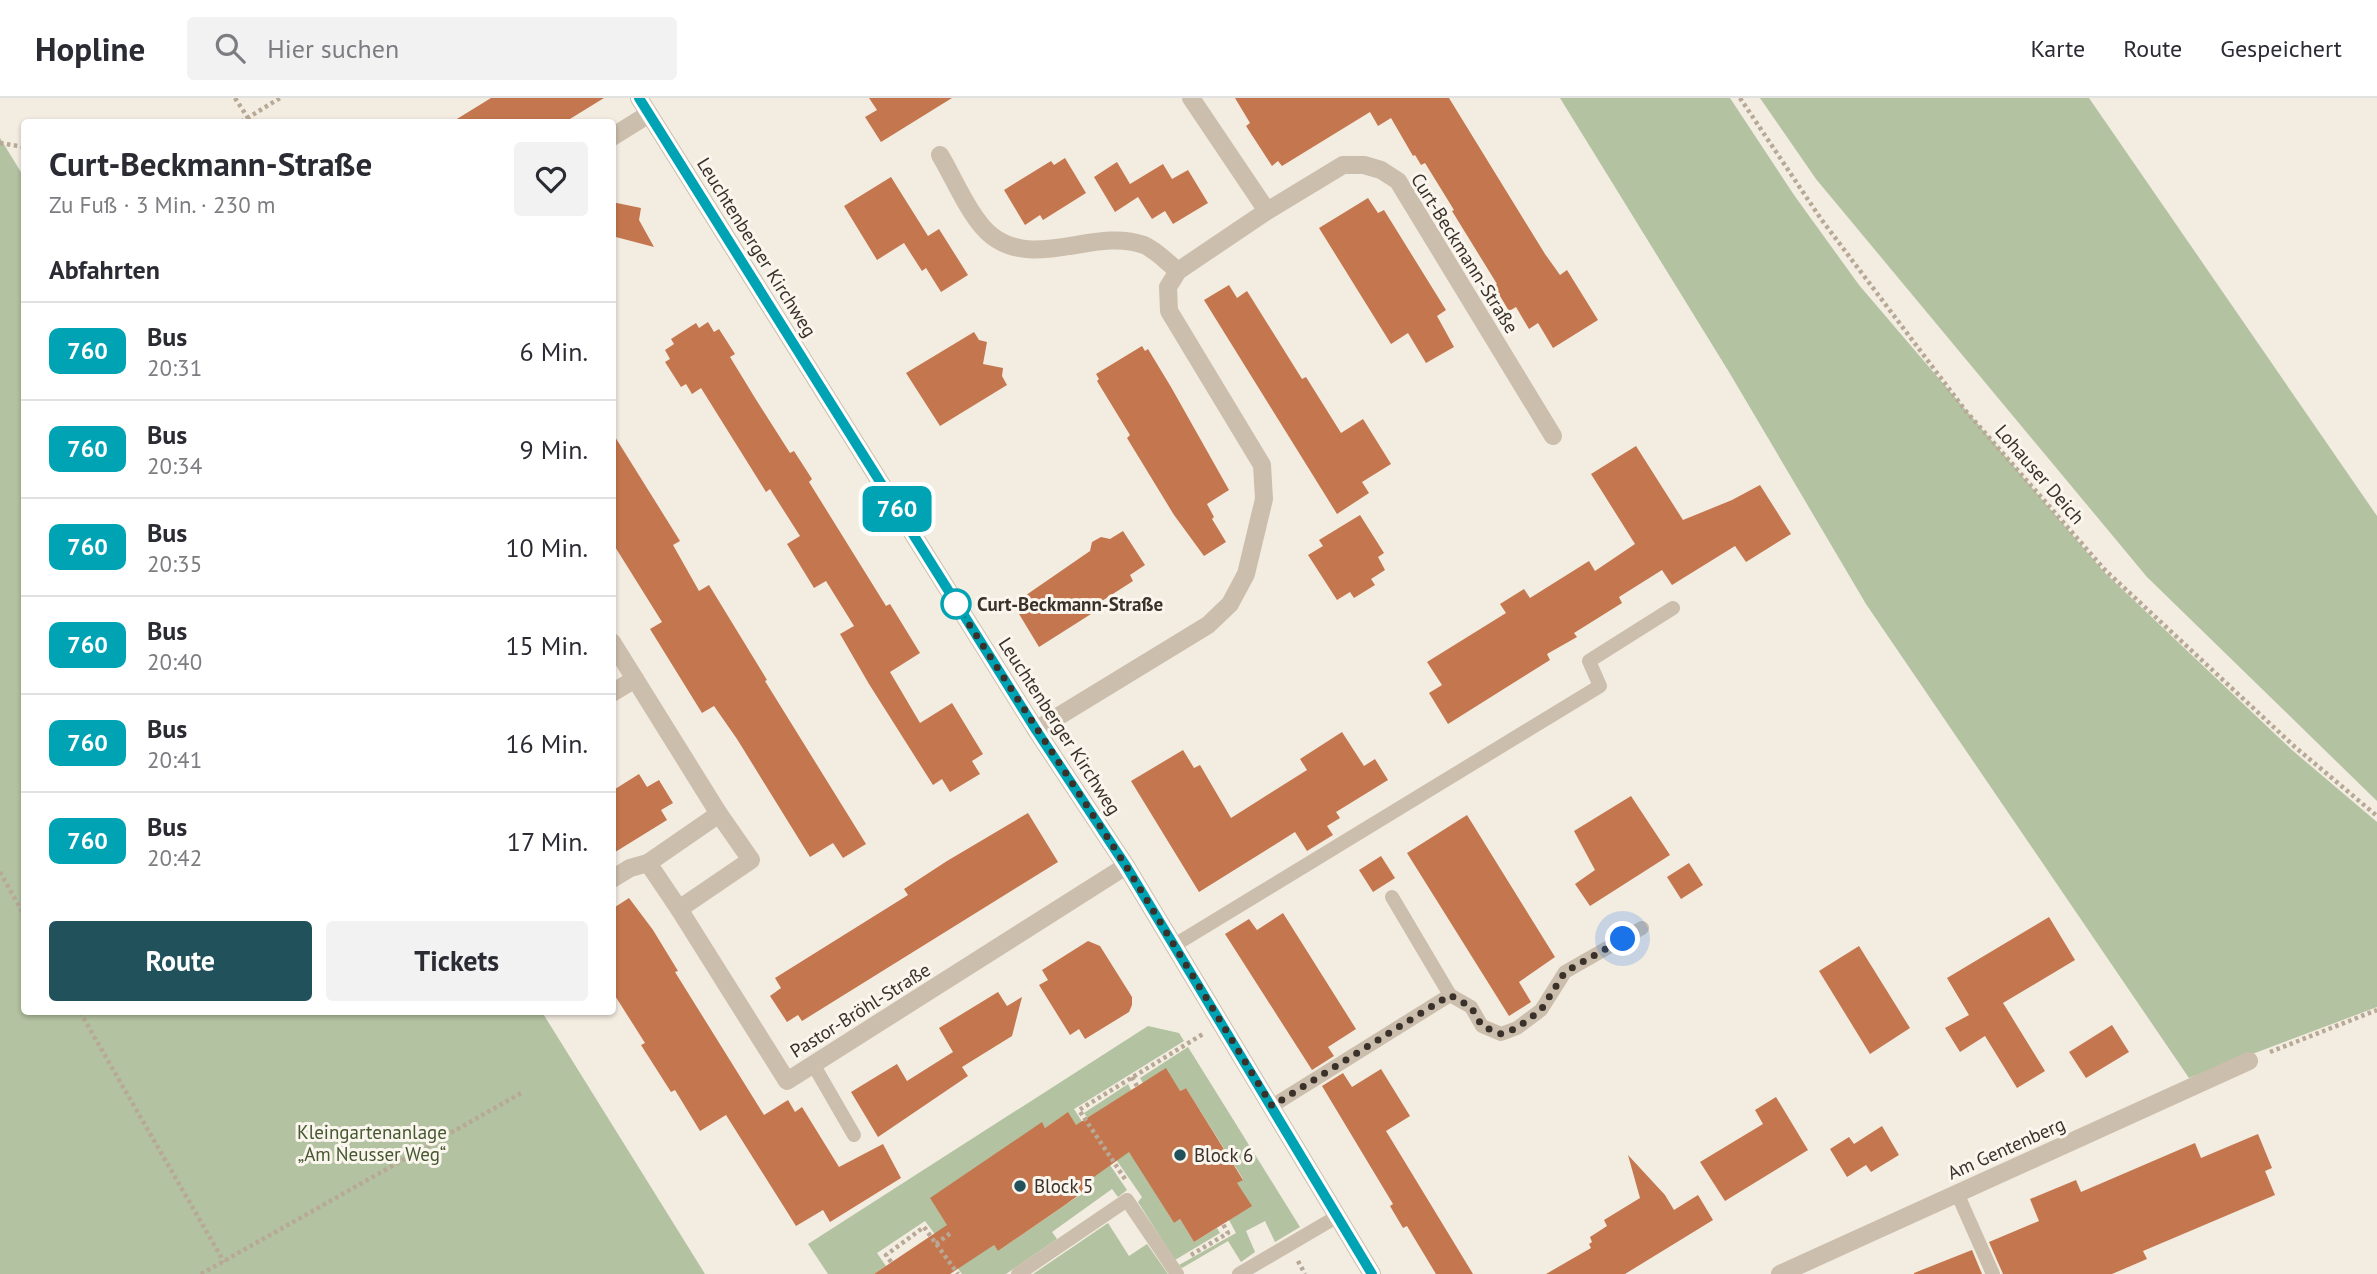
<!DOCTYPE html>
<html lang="de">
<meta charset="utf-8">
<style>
body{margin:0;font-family:"PT Sans",sans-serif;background:#f2f2f3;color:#2b2b33;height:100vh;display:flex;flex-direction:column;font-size:26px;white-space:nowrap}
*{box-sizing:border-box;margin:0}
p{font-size:23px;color:#7c7c81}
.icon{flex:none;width:38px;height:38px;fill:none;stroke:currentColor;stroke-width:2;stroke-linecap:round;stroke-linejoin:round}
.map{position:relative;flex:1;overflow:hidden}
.details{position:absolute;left:21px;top:21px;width:595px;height:896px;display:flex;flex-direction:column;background:#fff;border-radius:7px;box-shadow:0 2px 5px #0004}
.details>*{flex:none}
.badge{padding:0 14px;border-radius:10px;font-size:24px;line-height:46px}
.you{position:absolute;width:35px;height:35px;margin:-18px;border:5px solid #fff;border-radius:50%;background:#1a73e8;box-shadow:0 0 0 10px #1a73e833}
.map>.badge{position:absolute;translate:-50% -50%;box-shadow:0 0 0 4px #fff}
h2{padding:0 28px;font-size:26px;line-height:63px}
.round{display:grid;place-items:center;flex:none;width:74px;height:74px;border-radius:7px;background:#f2f2f3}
.overview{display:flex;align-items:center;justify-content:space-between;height:119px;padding:0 28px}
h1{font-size:33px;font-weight:700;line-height:52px}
.action{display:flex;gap:14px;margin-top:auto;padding:14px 28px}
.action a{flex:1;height:80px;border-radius:7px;background:#21515b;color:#fff;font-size:28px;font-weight:700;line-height:80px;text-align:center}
.action a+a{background:#f2f2f3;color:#2b2b33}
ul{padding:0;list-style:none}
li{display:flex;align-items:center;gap:21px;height:98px;padding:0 28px;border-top:2px solid #e1e1e2}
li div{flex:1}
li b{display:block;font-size:26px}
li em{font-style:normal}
li .badge{min-width:77px;font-weight:700;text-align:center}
header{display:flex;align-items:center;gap:42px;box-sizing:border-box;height:98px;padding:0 35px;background:#fff;border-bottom:2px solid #e1e1e2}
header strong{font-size:33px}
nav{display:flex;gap:38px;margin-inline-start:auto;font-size:24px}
.search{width:490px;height:63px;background:#f2f2f3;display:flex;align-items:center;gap:18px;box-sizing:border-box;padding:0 24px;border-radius:7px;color:#7c7c81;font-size:26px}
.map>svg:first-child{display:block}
</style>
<header>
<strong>Hopline</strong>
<div class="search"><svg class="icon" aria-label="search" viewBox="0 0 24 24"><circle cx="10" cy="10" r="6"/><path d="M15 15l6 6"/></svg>Hier suchen</div>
<nav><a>Karte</a><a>Route</a><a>Gespeichert</a></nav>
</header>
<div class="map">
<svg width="2377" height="1176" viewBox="0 0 2377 1176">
<rect width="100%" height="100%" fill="#f3ece1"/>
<g fill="#b3c2a0">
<path d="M 1560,0 L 1730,0 L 1794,97 L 1859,187 L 2104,474 L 2292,652 L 2377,724 L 2377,909 L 2189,980 L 1866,506 L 1729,274 Z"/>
<path d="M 1760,0 L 2089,0 L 2377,418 L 2377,703 L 2147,479 L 1816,81 Z"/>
<path d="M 0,40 L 24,79 L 24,914 L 542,914 L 705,1176 L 0,1176 Z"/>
<path d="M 1148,928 L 1179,935 L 1184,943 L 1074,1011 L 1088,1033 L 1083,1037 L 1067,1015 L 1045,1030 L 1042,1025 L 934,1106 L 950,1130 L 937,1139 L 925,1123 L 877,1155 L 886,1168 L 874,1176 L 828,1176 L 808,1146 Z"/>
<path d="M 1188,949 L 1300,1129 L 1275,1144 L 1265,1123 L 1246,1133 L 1255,1154 L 1241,1164 L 1228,1143 L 1182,1170 L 1179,1167 L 1236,1135 L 1229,1122 L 1237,1085 L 1243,1081 L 1186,990 L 1180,993 L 1143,985 L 1140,980 Z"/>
<path d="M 1128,986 L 1131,992 L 1117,1033 L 1174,1125 L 1180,1121 L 1194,1144 L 1217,1130 L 1220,1135 L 1175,1162 L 1138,1104 L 1142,1099 L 1084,1015 Z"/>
<path d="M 1095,1045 L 1127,1092 L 1118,1099 L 1112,1091 L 1052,1134 L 1057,1141 L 1006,1176 L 962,1176 L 942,1149 L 994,1147 L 998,1153 L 1087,1092 L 1083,1086 Z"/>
<path d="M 1108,1125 L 1129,1158 L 1147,1146 L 1168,1176 L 1033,1176 Z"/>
</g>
<g fill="#c4774e">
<path d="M 491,0 L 604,0 L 565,24 L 452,24 Z"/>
<path d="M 869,0 L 952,0 L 881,44 L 865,19 L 877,12 Z"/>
<path d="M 1235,0 L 1449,0 L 1545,156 L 1560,177 L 1567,172 L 1598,222 L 1553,250 L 1538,225 L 1529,231 L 1516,209 L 1509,213 L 1494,188 L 1497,186 L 1452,113 L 1454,112 L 1425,65 L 1421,67 L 1415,57 L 1413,58 L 1391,20 L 1378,28 L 1370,14 L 1282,68 L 1278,63 L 1272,68 L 1246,28 L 1250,25 Z"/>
<path d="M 1065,60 L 1086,95 L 1043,122 L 1040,117 L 1025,127 L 1004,92 L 1051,63 L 1054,67 Z"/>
<path d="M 1117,64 L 1130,86 L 1163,66 L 1172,81 L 1188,72 L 1208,105 L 1173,126 L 1165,113 L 1152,121 L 1138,99 L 1115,114 L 1094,79 Z"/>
<path d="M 891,79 L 928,138 L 939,131 L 968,177 L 941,194 L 926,170 L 922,173 L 904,145 L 877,162 L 844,108 Z"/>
<path d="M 1368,100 L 1378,115 L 1384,112 L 1446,212 L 1437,218 L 1454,249 L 1426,265 L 1408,235 L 1391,246 L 1319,130 Z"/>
<path d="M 612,104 L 641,110 L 639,122 L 654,149 L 612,138 Z"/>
<path d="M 1229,187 L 1237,200 L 1247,193 L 1302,281 L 1306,279 L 1341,335 L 1363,321 L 1391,366 L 1362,384 L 1369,395 L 1337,416 L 1204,202 Z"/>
<path d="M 708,224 L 714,234 L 719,231 L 735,256 L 730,259 L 755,300 L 790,355 L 794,353 L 812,381 L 809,384 L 886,508 L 890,506 L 920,555 L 890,574 L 920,625 L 952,605 L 983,656 L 972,663 L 980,676 L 950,694 L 942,681 L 933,687 L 869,586 L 840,536 L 854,528 L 826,483 L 814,490 L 787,446 L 800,438 L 770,391 L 766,394 L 701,290 L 692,296 L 686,286 L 681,289 L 665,264 L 670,261 L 665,252 L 674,246 L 671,241 L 696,225 L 699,230 Z"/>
<path d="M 974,234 L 979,242 L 987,244 L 983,266 L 1003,270 L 1002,278 L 1007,287 L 940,328 L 906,275 Z"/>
<path d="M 1142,248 L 1145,253 L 1148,251 L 1171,289 L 1229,392 L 1207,406 L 1214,419 L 1212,421 L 1226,444 L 1204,458 L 1174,417 L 1127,340 L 1130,337 L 1097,283 L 1099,281 L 1096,276 Z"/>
<path d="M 612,334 L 680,443 L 673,447 L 699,493 L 709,487 L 767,582 L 765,583 L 866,746 L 843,760 L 833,745 L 810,759 L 737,641 L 714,608 L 702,615 L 650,531 L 662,524 L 612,444 Z"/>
<path d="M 1636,348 L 1683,422 L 1732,402 L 1760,387 L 1791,436 L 1746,464 L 1735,448 L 1672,487 L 1662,472 L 1619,499 L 1622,505 L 1574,535 L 1577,539 L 1547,556 L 1550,562 L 1448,626 L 1429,595 L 1442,587 L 1427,564 L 1506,515 L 1500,506 L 1524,491 L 1530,500 L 1589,463 L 1595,473 L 1635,446 L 1591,376 Z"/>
<path d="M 1360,417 L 1384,455 L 1378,459 L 1385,472 L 1371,481 L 1375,487 L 1354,500 L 1350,494 L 1337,502 L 1308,457 L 1323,448 L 1319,442 Z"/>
<path d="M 1123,433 L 1145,467 L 1130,477 L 1133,483 L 1088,512 L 1091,516 L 1039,549 L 1013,506 L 1090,453 L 1092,444 L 1101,439 L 1110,441 Z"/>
<path d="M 1342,634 L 1364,668 L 1375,661 L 1388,682 L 1336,714 L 1340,720 L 1327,728 L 1333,737 L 1307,753 L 1295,734 L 1199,794 L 1131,683 L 1183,652 L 1194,670 L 1200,667 L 1231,720 L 1307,672 L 1300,661 Z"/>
<path d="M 639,676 L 647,689 L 659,682 L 673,705 L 661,712 L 667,722 L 612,756 L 612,693 Z"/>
<path d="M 1631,698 L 1670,757 L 1590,808 L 1575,786 L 1595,772 L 1574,733 Z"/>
<path d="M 1028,715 L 1058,764 L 802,923 L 798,917 L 787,924 L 770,898 L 781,890 L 775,880 L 908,797 L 904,791 L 947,763 Z"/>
<path d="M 1467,717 L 1555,859 L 1519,884 L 1531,904 L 1509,918 L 1407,755 Z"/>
<path d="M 1381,758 L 1395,780 L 1373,794 L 1359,772 Z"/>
<path d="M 1689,765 L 1703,787 L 1681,801 L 1667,779 Z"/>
<path d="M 629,800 L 653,832 L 678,873 L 675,874 L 764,1017 L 788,1002 L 795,1014 L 802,1009 L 839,1069 L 883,1046 L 901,1080 L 830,1124 L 823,1112 L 796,1128 L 726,1017 L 700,1033 L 675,992 L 671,994 L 641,947 L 645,945 L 612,893 L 612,811 Z"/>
<path d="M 1283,815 L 1356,931 L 1328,949 L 1334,958 L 1312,972 L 1225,836 L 1249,821 L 1257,832 Z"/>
<path d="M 2049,819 L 2075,862 L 2003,905 L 2045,973 L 2017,990 L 1985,938 L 1960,954 L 1945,930 L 1969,917 L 1947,880 Z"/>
<path d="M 1088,843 L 1100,848 L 1132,899 L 1132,907 L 1129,914 L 1085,941 L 1079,931 L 1070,937 L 1039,887 L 1048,882 L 1042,872 Z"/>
<path d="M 1859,848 L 1910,930 L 1870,956 L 1819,873 Z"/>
<path d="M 998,894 L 1007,908 L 1022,899 L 1012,938 L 962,969 L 968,978 L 878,1039 L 851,994 L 897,966 L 907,983 L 953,954 L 939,930 Z"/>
<path d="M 2112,927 L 2129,954 L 2086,980 L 2069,954 Z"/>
<path d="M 1166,970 L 1180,993 L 1186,990 L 1243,1082 L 1237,1085 L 1252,1108 L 1194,1144 L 1180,1121 L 1174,1125 L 1129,1054 L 1084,1086 L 1087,1091 L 1065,1107 L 998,1153 L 994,1147 L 950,1176 L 874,1176 L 947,1127 L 930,1100 L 1042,1024 L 1045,1030 L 1068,1014 L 1076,1027 Z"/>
<path d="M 1381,971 L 1410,1018 L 1386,1033 L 1473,1176 L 1436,1176 L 1407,1128 L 1403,1130 L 1390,1108 L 1393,1106 L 1322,988 L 1343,975 L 1352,989 Z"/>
<path d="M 1776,999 L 1808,1052 L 1725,1103 L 1700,1064 L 1763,1026 L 1755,1012 Z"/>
<path d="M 1882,1028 L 1899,1057 L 1871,1074 L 1866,1067 L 1847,1079 L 1830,1051 L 1849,1039 L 1854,1046 Z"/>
<path d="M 2258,1036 L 2272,1070 L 2265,1073 L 2275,1097 L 2143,1153 L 2147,1161 L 2112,1176 L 2003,1176 L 1989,1144 L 2039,1123 L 2030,1101 L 2076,1082 L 2081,1094 L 2195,1045 L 2201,1060 Z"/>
<path d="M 1628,1057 L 1665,1097 L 1674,1112 L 1698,1097 L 1713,1122 L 1625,1176 L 1546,1176 L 1591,1150 L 1589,1146 L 1592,1144 L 1590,1139 L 1607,1128 L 1604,1122 L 1640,1100 Z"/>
<path d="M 1972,1152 L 1982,1176 L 1914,1176 L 1914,1175 Z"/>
</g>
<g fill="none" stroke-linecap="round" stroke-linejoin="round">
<g stroke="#b8a896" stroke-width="4.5" stroke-dasharray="3.5 3.5" stroke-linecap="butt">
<path d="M 235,0 L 248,20"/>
<path d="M 1740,0 L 1821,121 L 1965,312 L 2105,472 L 2295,649 L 2377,718"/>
<path d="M 241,24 L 280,0"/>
<path d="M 0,45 L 24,49"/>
<path d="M 0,774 L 24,817"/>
<path d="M 80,914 L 224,1164"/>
<path d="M 2270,954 L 2377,912"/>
<path d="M 1132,979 L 1137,988"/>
<path d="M 1125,1081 L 1079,1012 L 1203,936"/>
<path d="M 936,1146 L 952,1134"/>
<path d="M 1191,1157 L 1228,1135 L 1223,1126"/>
<path d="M 1298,1163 L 1305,1176"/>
<path d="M 891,1164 L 886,1157 L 924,1129 L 958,1176"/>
<path d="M 201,1176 L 523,994"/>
</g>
<g stroke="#ccbeac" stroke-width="14">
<path d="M 1173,848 L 1600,588 L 1589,563 L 1673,510"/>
<path d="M 1450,897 L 1471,909 L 1482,928 L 1501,936 L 1517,930 L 1541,912 L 1565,874 L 1642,830"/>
<path d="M 813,966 L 854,1037"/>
<path d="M 1272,1008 L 1450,897 L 1392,799"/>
<path d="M 1957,1095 L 1993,1176"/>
<path d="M 1018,1176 L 1127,1102 L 1177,1176"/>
<path d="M 1239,1176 L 1338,1118"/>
</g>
<g stroke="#ccbeac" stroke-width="18">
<path d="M 639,0 L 1036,632 L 1126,768 L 1372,1176"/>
<path d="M 1191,0 L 1267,113"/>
<path d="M 612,39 L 649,16"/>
<path d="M 940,57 C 954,80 971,122 992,138 C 1036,172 1095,129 1144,147 C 1156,152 1168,165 1178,173"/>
<path d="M 612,544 L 719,716 L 751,762 L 679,811 L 787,983 L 1126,768"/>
<path d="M 612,595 L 635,581"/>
<path d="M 1036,632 L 1208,527 L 1230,506 L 1246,476 L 1264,401 L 1262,367 L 1169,213 L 1168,189 L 1178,173 L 1267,113 L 1343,67 L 1364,67 L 1381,72 L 1398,83 L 1553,338"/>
<path d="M 612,781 L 630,770 L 648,765"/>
<path d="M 679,811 L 648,765 L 719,716"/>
<path d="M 1780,1176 L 2249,963"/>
</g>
</g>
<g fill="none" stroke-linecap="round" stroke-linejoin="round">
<defs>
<path id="line" d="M 639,0 L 1036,632 L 1126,768 L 1372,1176"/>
</defs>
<use href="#line" stroke="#fff" stroke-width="16"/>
<use href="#line" stroke="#00a3b4" stroke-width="10"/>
<path stroke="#3a312b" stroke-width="7" stroke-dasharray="0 12.6" d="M 956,506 L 1126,768 L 1272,1008 L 1450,897 L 1471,909 L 1482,928 L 1501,936 L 1517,930 L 1541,912 L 1565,874 L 1623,841"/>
</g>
<circle fill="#fff" stroke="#00a3b4" stroke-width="3.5" cx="956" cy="506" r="14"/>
<g fill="#21515b" stroke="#faf6ee" stroke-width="2.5">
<circle cx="1180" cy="1057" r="7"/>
<circle cx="1020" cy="1088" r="7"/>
</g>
<g text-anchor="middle" stroke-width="6" stroke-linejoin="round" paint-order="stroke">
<g font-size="19" fill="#3a312b" stroke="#faf6ee">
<text transform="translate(757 149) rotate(58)" y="7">Leuchtenberger Kirchweg</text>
<text transform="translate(1465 155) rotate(58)" y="7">Curt-Beckmann-Straße</text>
<text transform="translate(2040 376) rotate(49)" y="7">Lohauser Deich</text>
<text transform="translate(1060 628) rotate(57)" y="7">Leuchtenberger Kirchweg</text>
<text transform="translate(860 912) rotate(-32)" y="7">Pastor-Bröhl-Straße</text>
<text transform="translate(2006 1050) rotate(-24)" y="7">Am Gentenberg</text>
</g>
<g font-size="19" font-weight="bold" fill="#3a312b" stroke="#faf6ee" text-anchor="start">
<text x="977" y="513">Curt-Beckmann-Straße</text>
</g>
<g font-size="19" fill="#45582f" stroke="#faf6ee">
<text x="372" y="1041">Kleingartenanlage<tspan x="372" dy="22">„Am Neusser Weg“</tspan></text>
</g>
<g font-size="19" fill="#3a312b" stroke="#faf6ee" text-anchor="start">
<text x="1194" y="1064">Block 6</text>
<text x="1034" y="1095">Block 5</text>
</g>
</g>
</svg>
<div class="you" style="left:1623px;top:841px"></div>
<b class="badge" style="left:897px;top:411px;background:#00a3b4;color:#fff">760</b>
<section class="details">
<div class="overview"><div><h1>Curt-Beckmann-Straße</h1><p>Zu Fuß · 3 Min. · 230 m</p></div><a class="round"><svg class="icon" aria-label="heart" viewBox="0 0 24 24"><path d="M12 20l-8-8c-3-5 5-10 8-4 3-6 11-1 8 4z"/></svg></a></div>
<h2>Abfahrten</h2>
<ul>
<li><span class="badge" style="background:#00a3b4;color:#fff">760</span><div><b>Bus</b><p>20:31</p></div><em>6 Min.</em></li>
<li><span class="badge" style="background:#00a3b4;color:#fff">760</span><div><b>Bus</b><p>20:34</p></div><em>9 Min.</em></li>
<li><span class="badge" style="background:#00a3b4;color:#fff">760</span><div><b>Bus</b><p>20:35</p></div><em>10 Min.</em></li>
<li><span class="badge" style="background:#00a3b4;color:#fff">760</span><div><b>Bus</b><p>20:40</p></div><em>15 Min.</em></li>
<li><span class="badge" style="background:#00a3b4;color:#fff">760</span><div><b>Bus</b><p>20:41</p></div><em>16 Min.</em></li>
<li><span class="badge" style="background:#00a3b4;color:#fff">760</span><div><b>Bus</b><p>20:42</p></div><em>17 Min.</em></li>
</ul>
<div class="action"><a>Route</a><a>Tickets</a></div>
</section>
</div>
